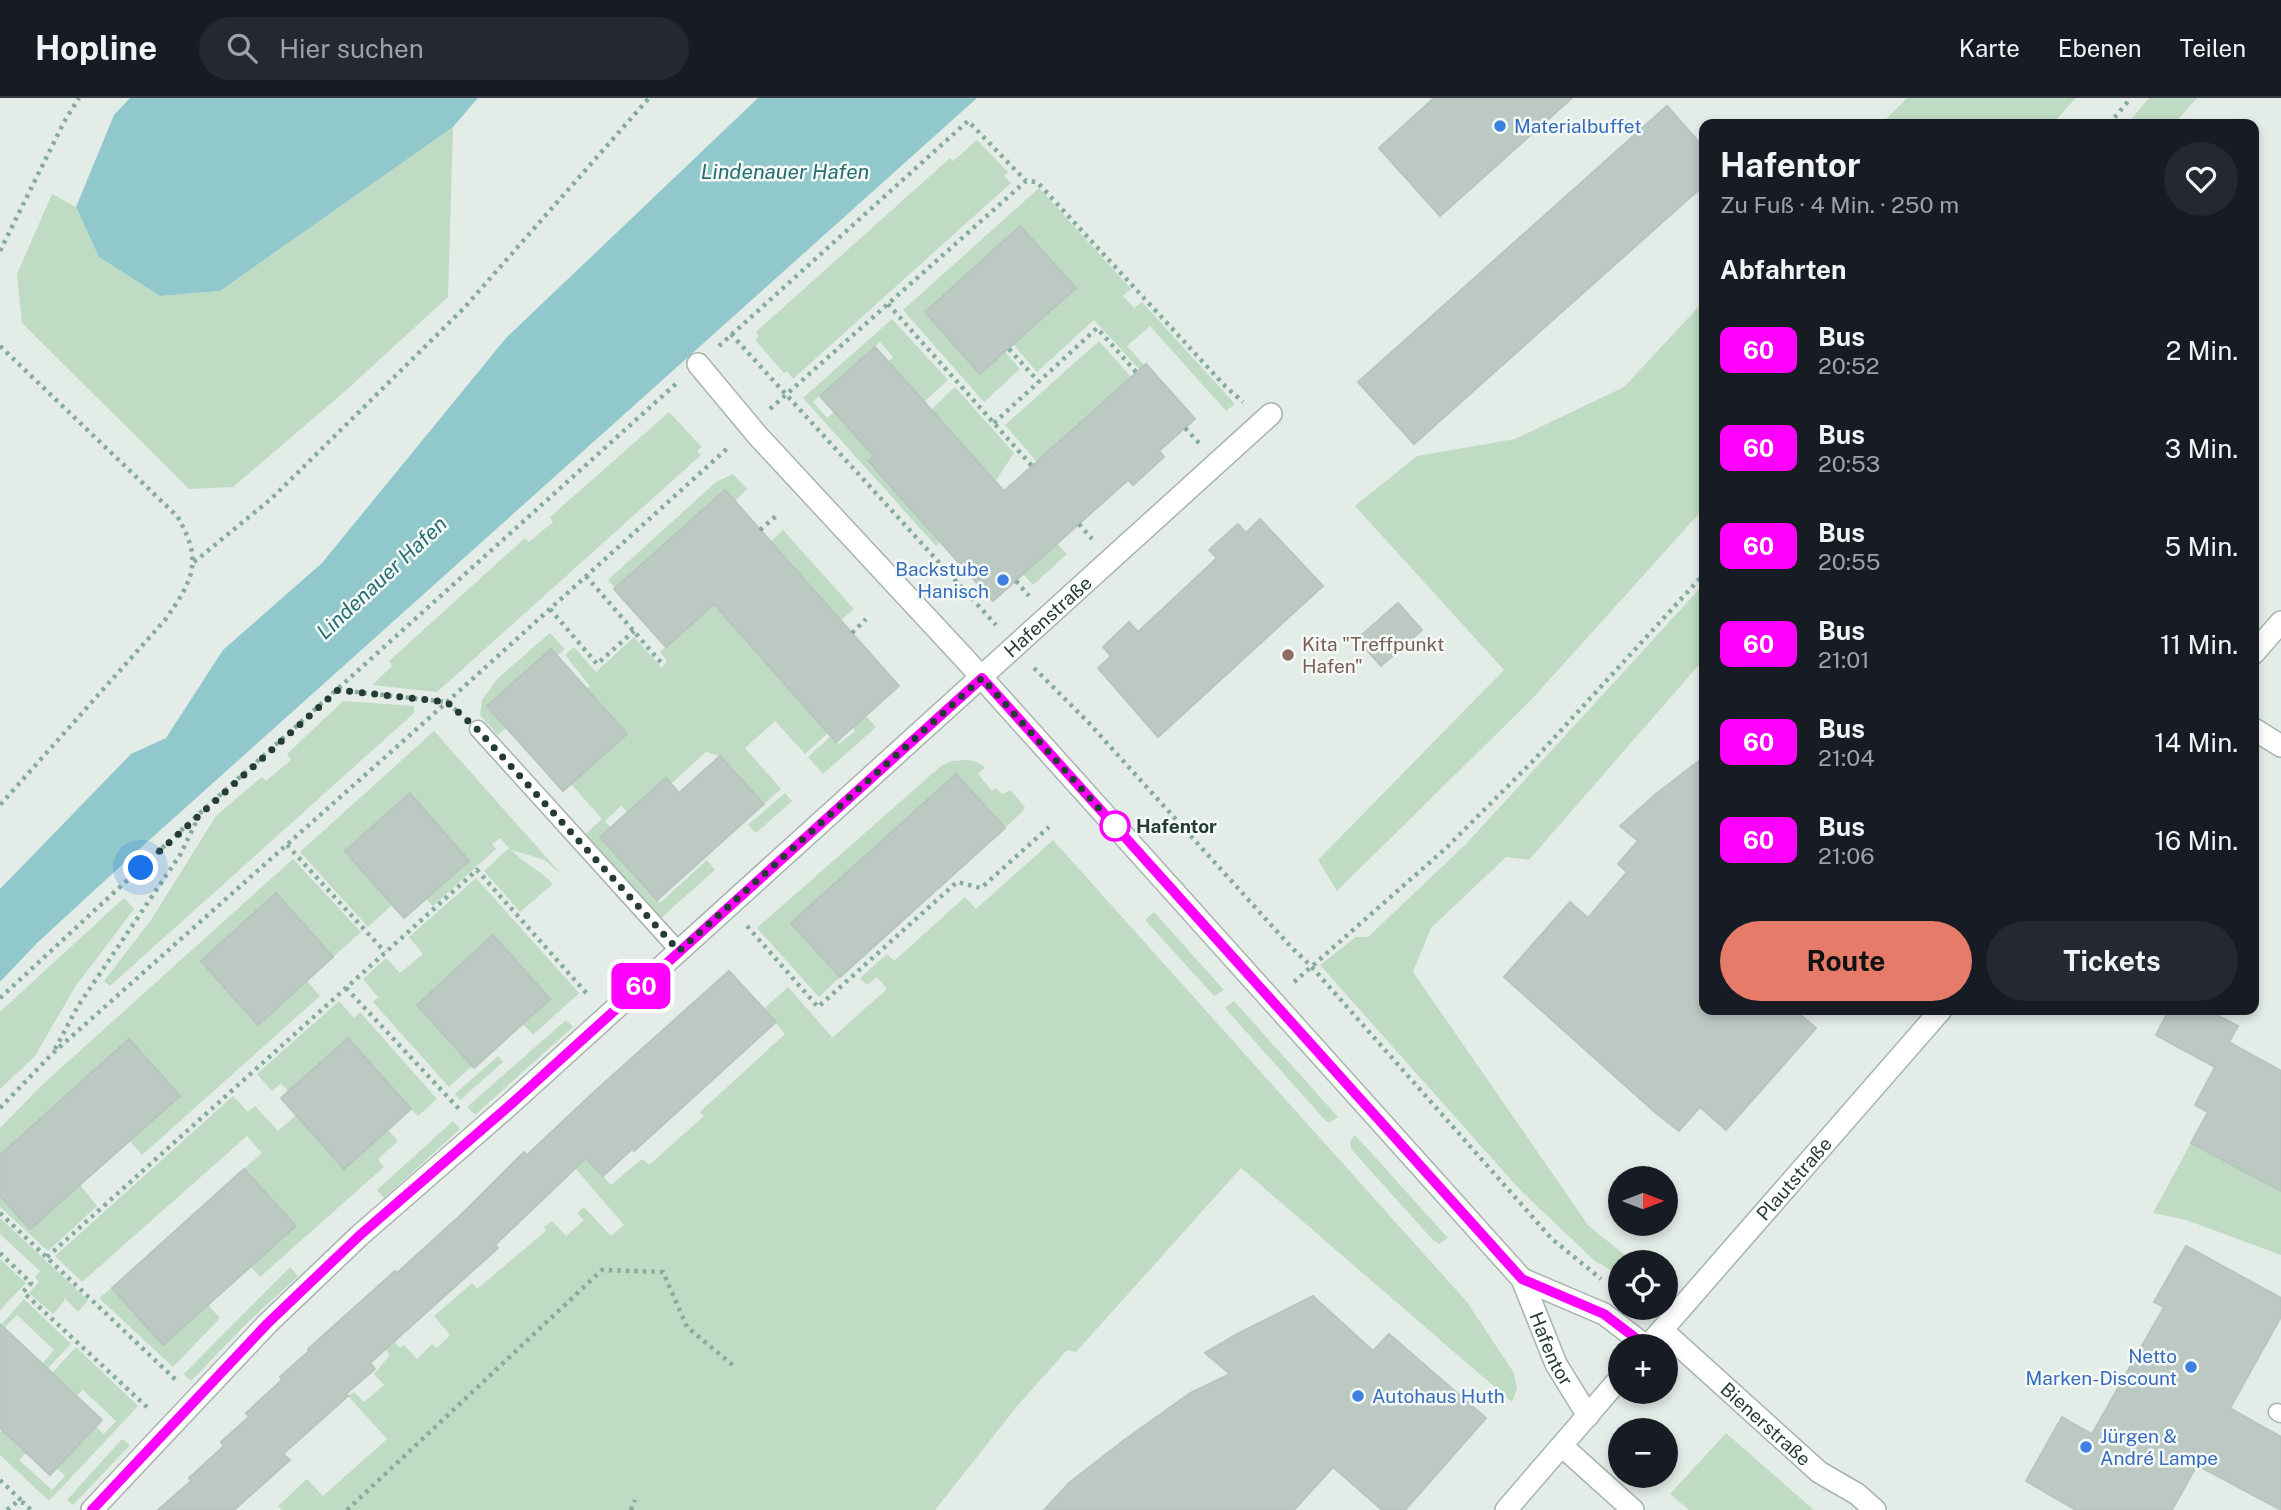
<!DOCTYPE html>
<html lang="de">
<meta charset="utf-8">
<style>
body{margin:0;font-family:"Public Sans",sans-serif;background:#242831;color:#f1f3f6;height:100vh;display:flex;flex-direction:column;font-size:26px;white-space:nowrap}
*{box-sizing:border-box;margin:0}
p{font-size:23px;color:#9ea1a6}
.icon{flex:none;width:38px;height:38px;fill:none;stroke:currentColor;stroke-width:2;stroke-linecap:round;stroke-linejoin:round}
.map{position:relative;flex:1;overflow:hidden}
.sheet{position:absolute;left:1699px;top:21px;width:560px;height:896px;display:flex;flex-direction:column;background:#171b24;border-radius:14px;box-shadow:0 4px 10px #0003}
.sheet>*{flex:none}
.badge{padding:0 14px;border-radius:10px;font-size:24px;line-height:46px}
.needle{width:46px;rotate:90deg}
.controls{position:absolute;left:1608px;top:1068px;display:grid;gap:14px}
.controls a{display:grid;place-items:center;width:70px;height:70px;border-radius:50%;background:#171b24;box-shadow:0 4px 10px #0003;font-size:35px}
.you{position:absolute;width:35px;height:35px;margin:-18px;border:5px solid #fff;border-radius:50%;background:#1a73e8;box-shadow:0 0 0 10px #1a73e833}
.map>.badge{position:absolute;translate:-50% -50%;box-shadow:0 0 0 4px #fff}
h2{padding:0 21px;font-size:26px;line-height:63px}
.round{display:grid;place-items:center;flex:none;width:74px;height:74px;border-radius:37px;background:#242831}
.head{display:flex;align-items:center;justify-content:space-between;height:119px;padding:0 21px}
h1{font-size:33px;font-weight:700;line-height:52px}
.button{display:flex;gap:14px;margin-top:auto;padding:14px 21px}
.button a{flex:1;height:80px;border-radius:42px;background:#e57b68;color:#111;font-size:28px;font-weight:700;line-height:80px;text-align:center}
.button a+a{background:#242831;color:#f1f3f6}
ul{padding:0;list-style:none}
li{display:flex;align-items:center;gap:21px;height:98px;padding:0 21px}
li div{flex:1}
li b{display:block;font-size:26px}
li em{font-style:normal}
li .badge{min-width:77px;font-weight:700;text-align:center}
header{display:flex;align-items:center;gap:42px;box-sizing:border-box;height:98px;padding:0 35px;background:#171b24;border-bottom:2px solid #363941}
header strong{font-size:33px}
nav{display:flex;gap:38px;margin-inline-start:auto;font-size:24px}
.search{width:490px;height:63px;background:#242831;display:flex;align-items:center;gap:18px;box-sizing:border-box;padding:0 24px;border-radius:38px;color:#9ea1a6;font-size:26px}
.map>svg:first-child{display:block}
</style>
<header>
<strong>Hopline</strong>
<div class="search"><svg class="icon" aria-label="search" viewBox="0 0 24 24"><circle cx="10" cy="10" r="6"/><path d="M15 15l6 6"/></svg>Hier suchen</div>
<nav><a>Karte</a><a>Ebenen</a><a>Teilen</a></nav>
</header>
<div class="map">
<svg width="2281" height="1412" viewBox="0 0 2281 1412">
<rect width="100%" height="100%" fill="#e4ece7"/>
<g fill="#bfdbc3">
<path d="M 1907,0 L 2076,0 L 2052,26 L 1881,26 Z"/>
<path d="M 2149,0 L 2197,0 L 2174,26 L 2127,26 Z"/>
<path d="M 453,29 L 448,199 L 343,295 L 233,389 L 189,391 L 22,225 L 17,176 L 52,96 L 76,109 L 99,159 L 160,198 L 220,193 Z"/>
<path d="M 977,42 L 1008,74 L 1004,78 L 1011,85 L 793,281 L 787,273 L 784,275 L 755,242 L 759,238 L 756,234 L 950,60 L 953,63 Z"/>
<path d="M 1039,90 L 1131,191 L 1123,198 L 1134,210 L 1142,204 L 1235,306 L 1226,313 L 1150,228 L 1127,248 L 1144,267 L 1139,271 L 1094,222 L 1037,274 L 1013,246 L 1076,190 L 1020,128 L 926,213 L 980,275 L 1005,254 L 1020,271 L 984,304 L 903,212 Z"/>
<path d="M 1704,203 L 1704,410 L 1532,601 L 1337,793 L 1318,762 L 1504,572 L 1355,408 L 1417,358 L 1515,341 L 1624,289 Z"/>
<path d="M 892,221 L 948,282 L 924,304 L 888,264 L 893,259 L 880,244 L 865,258 L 870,263 L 835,295 L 829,289 L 813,304 L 827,320 L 834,314 L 874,358 L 867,364 L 879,377 L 886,371 L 903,390 L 897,396 L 906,407 L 913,402 L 932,424 L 926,429 L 937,442 L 944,437 L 946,439 L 936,448 L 803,300 Z"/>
<path d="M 1099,243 L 1131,279 L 1037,364 L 1005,327 Z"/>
<path d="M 955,289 L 1014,355 L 995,384 L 931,312 Z"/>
<path d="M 669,314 L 702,349 L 697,353 L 701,357 L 437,594 L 372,587 L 392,568 L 389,563 L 525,440 L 529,444 L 553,424 L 550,419 Z"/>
<path d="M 733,376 L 747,391 L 735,403 L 725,392 L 615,490 L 608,482 L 716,384 Z"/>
<path d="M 783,432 L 854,511 L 841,522 L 771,443 Z"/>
<path d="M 1057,446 L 1067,456 L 1033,487 L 1023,476 Z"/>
<path d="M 1704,486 L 1704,561 L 1529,762 L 1506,759 L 1431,830 L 1413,874 L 1588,1127 L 1633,1164 L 1620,1164 L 1620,1175 L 1618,1176 L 1595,1163 L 1521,1093 L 1320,867 L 1356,839 L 1368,839 L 1465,747 Z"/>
<path d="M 714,506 L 828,635 L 805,656 L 775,623 L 745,650 L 781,691 L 764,706 L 720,658 L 706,654 L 671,686 L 665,681 L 628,715 L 621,708 L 605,723 L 611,730 L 601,740 L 660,805 L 707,762 L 715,772 L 661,820 L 586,736 L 602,721 L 571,686 L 627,636 L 587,591 L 590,588 L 565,557 L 574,549 L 596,574 L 634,539 L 662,570 L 667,563 L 660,554 Z"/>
<path d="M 550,535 L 565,551 L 557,558 L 551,551 L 488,607 L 507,629 L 498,637 L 480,617 L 482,602 L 498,580 Z"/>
<path d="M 343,603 L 414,608 L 414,615 L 110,888 L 104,883 L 151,822 L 216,718 L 262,679 L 266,683 L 291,662 L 287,656 Z"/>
<path d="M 866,618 L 876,629 L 823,676 L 808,659 L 831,638 L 839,646 L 855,633 L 852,629 Z"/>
<path d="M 434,633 L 563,778 L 545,762 L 512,752 C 524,766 540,772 553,786 L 520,814 L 484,773 L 509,750 L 500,740 L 492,746 L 496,751 L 433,808 L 426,801 L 469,763 L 410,695 L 345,753 L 392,807 L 368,829 L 300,754 Z"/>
<path d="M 965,662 L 974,663 L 985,669 L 978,676 L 992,693 L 996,690 L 1002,696 L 1010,692 L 1025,709 L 1023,713 L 1005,730 L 956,676 L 792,824 L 840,879 L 819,899 L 757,830 L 941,668 L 951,663 Z"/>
<path d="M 785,695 L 792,703 L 756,735 L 748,727 Z"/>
<path d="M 1053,742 L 1467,1204 L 1514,1275 L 1517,1291 L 1512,1304 L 1241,1070 L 1076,1254 L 1067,1252 L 1018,1307 L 935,1412 L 282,1412 L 278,1408 L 307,1381 L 323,1398 L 387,1341 L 348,1298 L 354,1294 L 364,1304 L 384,1287 L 374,1276 L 390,1257 L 375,1239 L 384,1232 L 400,1250 L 404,1247 L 417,1261 L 432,1246 L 437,1250 L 450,1237 L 434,1218 L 472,1185 L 477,1191 L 546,1133 L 544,1129 L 552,1123 L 566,1138 L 584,1122 L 577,1115 L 584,1109 L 611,1138 L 624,1127 L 558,1050 L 568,1041 L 611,1087 L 642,1061 L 649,1067 L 704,1018 L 700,1014 L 785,936 L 764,911 L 788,889 L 832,939 L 825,946 L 887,891 L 877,879 L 867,887 L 860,880 L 887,856 L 894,863 L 965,799 L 976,811 Z"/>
<path d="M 293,761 L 361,834 L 333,859 L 276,796 L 201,863 L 258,927 L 307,883 L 320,898 L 142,1057 L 130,1043 L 180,997 L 129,941 L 0,1057 L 0,1030 L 42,987 Z"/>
<path d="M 476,780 L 579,895 L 533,937 L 523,926 L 550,901 L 493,838 L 417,907 L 472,968 L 449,989 L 373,904 L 378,899 L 363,881 L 386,860 L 400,875 L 423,856 L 409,839 Z"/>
<path d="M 124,800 L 134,811 L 75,889 L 35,958 L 0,991 L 0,914 Z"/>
<path d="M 1154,814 L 1224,892 L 1214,898 L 1145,822 Z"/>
<path d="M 339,903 L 354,920 L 360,914 L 437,1001 L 418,1018 L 411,1011 L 288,993 L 281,985 L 272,993 L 257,976 Z"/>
<path d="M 1234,903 L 1338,1019 L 1329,1025 L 1325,1022 L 1225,910 Z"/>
<path d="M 566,922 L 573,929 L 475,1017 L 467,1009 Z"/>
<path d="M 498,958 L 503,964 L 460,1002 L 455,996 Z"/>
<path d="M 233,998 L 248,1014 L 255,1008 L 278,1033 L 296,1017 L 344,1070 L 388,1032 L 398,1043 L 378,1061 L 384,1069 L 260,1179 L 251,1169 L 296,1128 L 244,1071 L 262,1055 L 247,1038 L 82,1184 L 55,1158 Z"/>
<path d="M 453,1023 L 460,1031 L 384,1100 L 377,1092 Z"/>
<path d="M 1355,1037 L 1448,1140 L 1439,1146 L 1433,1142 L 1351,1051 L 1350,1043 Z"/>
<path d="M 2191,1045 L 2281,1093 L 2281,1157 L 2186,1122 L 2153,1115 Z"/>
<path d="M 80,1087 L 97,1108 L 48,1153 L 0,1109 L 0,1098 Z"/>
<path d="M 0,1120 L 88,1202 L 78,1214 L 64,1199 L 65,1202 L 53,1216 L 29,1195 L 39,1184 L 35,1179 L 40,1173 L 0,1136 Z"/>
<path d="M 0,1161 L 26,1185 L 0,1212 Z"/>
<path d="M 290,1169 L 298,1178 L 249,1223 L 191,1283 L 184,1276 Z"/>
<path d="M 112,1190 L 163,1247 L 208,1207 L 220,1220 L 173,1269 L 99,1200 Z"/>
<path d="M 24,1201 L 71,1246 L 47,1271 L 42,1266 L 54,1252 L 17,1217 L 4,1230 L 1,1227 Z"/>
<path d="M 76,1249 L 138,1308 L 49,1403 L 0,1357 L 0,1334 L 2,1332 L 26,1355 L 19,1362 L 52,1392 L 65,1378 L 57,1370 L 96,1329 L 104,1336 L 116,1323 L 83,1292 L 76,1298 L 52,1275 Z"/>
<path d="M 1726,1335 L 1814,1412 L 1689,1412 L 1670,1396 Z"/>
<path d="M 122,1341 L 130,1347 L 73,1407 L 67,1402 Z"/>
</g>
<g fill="#91c8cc">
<path d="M 130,0 L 478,0 L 453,29 L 220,193 L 160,198 L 99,159 L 76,109 L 114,17 Z"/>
<path d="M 758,0 L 977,0 L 136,754 L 37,845 L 0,884 L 0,791 L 131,656 L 166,640 L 223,552 L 322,465 L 506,240 Z"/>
</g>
<g fill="#bcc9c3" stroke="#b7c5be" stroke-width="2">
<path d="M 1434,0 L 1572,0 L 1440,118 L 1379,50 Z"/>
<path d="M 1667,8 L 1704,50 L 1704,87 L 1414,346 L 1358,284 Z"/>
<path d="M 1020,128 L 1076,190 L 980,276 L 925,214 Z"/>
<path d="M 875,249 L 1004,393 L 1146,266 L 1195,321 L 1159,353 L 1164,359 L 1133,387 L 1128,382 L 993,503 L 868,363 L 874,358 L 820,298 Z"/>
<path d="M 725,392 L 899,588 L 836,644 L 714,506 L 666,549 L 614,491 Z"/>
<path d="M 1260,421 L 1323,488 L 1158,639 L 1098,570 L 1111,558 L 1103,549 L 1129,524 L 1138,534 L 1217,460 L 1209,452 L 1238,426 L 1246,435 Z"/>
<path d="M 1398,505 L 1422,532 L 1381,568 L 1357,541 Z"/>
<path d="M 551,551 L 627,636 L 563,693 L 487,608 Z"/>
<path d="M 720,658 L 764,706 L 657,802 L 600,739 L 666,680 L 679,695 Z"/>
<path d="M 1704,659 L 1704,912 L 1795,912 L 1816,930 L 1726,1032 L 1700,1009 L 1679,1033 L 1657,1016 L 1504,879 L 1570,804 L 1588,820 L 1627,774 L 1618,766 L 1638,743 L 1620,728 L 1656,696 Z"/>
<path d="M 956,676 L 1005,730 L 840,879 L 791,825 Z"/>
<path d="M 410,695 L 469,763 L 404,820 L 345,753 Z"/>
<path d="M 276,795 L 333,859 L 258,927 L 201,863 Z"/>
<path d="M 493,837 L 550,901 L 474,970 L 417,907 Z"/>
<path d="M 729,873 L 776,924 L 634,1053 L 632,1051 L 603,1078 L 586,1060 L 495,1147 L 498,1150 L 370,1265 L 375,1271 L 346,1296 L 348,1298 L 283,1356 L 290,1362 L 234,1412 L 158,1412 L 191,1383 L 189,1380 L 224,1348 L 221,1344 L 249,1319 L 246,1315 L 282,1282 L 280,1279 L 309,1253 L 308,1251 L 395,1173 L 397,1175 L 465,1113 L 524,1054 L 527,1057 L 595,993 Z"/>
<path d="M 2169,912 L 2207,912 L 2238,928 L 2229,944 L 2281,973 L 2281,1093 L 2191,1045 L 2208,1014 L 2195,1007 L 2215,969 L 2156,937 Z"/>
<path d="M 348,940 L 411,1011 L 344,1071 L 281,1000 Z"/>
<path d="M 129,941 L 180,998 L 30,1131 L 0,1098 L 0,1057 Z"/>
<path d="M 244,1071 L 296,1128 L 163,1247 L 112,1190 Z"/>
<path d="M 2186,1148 L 2281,1200 L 2281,1219 L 2230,1310 L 2281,1339 L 2281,1412 L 2197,1367 L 2172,1412 L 2076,1412 L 2026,1383 L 2062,1319 L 2092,1336 L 2164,1209 L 2154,1204 Z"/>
<path d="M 1313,1198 L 1373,1253 L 1389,1236 L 1486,1320 L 1405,1412 L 1382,1412 L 1333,1369 L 1294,1412 L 1044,1412 L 1069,1385 L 1123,1343 L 1190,1295 L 1230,1276 L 1205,1255 L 1239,1235 Z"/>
<path d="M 0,1226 L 102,1322 L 50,1377 L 0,1330 Z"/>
</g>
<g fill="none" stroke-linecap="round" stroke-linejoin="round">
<defs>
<g id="lane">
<path d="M 478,631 L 679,853"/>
<path d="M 2277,1314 L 2281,1316"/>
</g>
<g id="street">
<path id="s1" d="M 698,266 L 758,338 L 965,561 L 1522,1181 L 1556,1266 L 1588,1318"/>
<path d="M 2254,631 L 2281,648"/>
<path d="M 1522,1181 L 1604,1216 L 1646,1248"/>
<path id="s2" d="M 1662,1232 L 1819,1374 L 1857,1396 L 1875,1412"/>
<path d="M 1562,1348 L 1633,1412"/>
<path id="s3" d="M 92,1412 L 267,1226 L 359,1138 L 508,1008 L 1271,316"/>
</g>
<g id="secondary">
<path d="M 2254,555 L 2281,524"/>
<path id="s4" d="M 1648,1248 L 1941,912"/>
<path d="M 1506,1412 L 1620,1280"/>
</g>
</defs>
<use href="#lane" stroke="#a7b4ad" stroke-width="19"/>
<use href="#street" stroke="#a7b4ad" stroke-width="24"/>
<use href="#secondary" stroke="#a3b7ae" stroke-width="24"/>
<g stroke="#87ac9d" stroke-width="4.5" stroke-dasharray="3.5 5" stroke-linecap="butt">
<path d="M 2109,26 L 2131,0"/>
<path d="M 0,153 L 64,24 L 79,0"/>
<path d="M 888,206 L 1032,368"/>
<path d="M 731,236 L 996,527"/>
<path d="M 0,248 L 177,418 C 204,463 193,482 165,522 L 0,707"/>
<path d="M 719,248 L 968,23 L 1026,83"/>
<path d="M 1009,251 L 1039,284"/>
<path d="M 770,311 L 1026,83 L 1037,84 L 1225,288 L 1243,304"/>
<path d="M 994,325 L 1097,230 L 1136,274"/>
<path d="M 1185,330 L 1199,345"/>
<path d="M 1079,426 L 1092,441"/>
<path d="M 760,432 L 776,418"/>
<path d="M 194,464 L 271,401 L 464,210 L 649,0"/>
<path d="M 586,478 L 664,568"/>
<path d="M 1016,483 L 1029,498"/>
<path d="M 550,511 L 597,566 L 634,533"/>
<path d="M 852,535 L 866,521"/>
<path d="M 1034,570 L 1088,624 L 1291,849 L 1310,867 L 1552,1141 L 1601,1181"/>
<path d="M 338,592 L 447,604 L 459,615"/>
<path d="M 287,747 L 385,854"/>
<path d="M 747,828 L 818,909 L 957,784 L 981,790 L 1049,729"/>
<path d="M 1294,884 L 1445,751 L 1532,664 L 1704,476"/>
<path d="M 346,890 L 460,1012"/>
<path d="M 0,900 L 201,714 L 678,284"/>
<path d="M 55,951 L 78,908 L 180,757 L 199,718"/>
<path d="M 0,1010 L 53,955 L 447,604 L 730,348"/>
<path d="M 0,1115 L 177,1283"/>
<path d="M 0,1155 L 31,1185 L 23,1194 L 148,1310"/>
<path d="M 47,1159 L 477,772 L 589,898"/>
<path d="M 0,1382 L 24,1405"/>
<path d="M 7,1412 L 17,1404 L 24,1405 L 31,1412"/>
<path d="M 347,1412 L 602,1172 L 663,1174 L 687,1229 L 735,1269"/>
<path d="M 631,1412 L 635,1402"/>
</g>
<use href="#lane" stroke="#fff" stroke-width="16"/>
<use href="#street" stroke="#fff" stroke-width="21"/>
<use href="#secondary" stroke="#fff" stroke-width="21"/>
</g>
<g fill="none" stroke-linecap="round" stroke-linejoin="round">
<defs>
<path id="line" d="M 92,1412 L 267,1226 L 359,1138 L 509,1008 L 982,580 L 1522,1181 L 1604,1216 L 1646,1248"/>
</defs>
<use href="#line" stroke="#fff" stroke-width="16"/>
<use href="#line" stroke="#f0f" stroke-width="10"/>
<path stroke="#253c33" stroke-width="7" stroke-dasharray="0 12.6" d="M 141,770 L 338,592 L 447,604 L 478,632 L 679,853 L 982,580 L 1121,735 L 1115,728"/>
</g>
<g fill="#3f7fe0" stroke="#f4f9f6" stroke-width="2.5">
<circle cx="1500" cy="28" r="7"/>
<circle cx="1003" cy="482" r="7"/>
<circle cx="2191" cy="1269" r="7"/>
<circle cx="1358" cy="1298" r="7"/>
<circle cx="2086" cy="1349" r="7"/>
</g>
<circle fill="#8d6e63" stroke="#f4f9f6" stroke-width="2.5" cx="1288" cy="557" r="7"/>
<circle fill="#fff" stroke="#f0f" stroke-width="3.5" cx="1115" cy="728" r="14"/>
<g text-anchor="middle" stroke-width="5" stroke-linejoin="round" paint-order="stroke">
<g font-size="19" fill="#366cbe" stroke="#f4f9f6" text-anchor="start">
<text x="1514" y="35">Materialbuffet</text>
<text x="989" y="478" text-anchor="end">Backstube<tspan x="989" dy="22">Hanisch</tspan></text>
<text x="2177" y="1265" text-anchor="end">Netto<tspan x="2177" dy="22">Marken-Discount</tspan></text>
<text x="1372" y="1305">Autohaus Huth</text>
<text x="2100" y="1345">Jürgen &amp;<tspan x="2100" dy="22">André Lampe</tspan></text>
</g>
<g font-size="19" fill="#253c33" stroke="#f4f9f6">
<text dy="7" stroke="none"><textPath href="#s3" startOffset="1309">Hafenstraße</textPath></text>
<text dy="7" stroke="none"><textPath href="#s4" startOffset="222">Plautstraße</textPath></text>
<text dy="7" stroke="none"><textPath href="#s1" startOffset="1307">Hafentor</textPath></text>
<text dy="7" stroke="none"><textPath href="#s2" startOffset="140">Bienerstraße</textPath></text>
</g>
<g font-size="19" fill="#785e54" stroke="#f4f9f6" text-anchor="start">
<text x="1302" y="553">Kita "Treffpunkt<tspan x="1302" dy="22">Hafen"</tspan></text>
</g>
<g font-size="19" font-weight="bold" fill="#253c33" stroke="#f4f9f6" text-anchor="start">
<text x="1136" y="735">Hafentor</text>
</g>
<g font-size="21" font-style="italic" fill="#246d72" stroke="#f4f9f6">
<text x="785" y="81">Lindenauer Hafen</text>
<text transform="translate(382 480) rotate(-43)" y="7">Lindenauer Hafen</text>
</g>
</g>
</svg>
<div class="controls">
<a><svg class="needle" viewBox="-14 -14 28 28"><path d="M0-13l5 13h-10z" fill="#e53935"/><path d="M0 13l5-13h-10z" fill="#9ea1a6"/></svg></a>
<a><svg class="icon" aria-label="locate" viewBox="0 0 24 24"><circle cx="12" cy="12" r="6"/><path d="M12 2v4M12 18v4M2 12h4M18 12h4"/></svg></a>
<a>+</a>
<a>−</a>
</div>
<div class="you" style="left:141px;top:770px"></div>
<b class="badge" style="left:641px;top:888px;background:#f0f;color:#fff">60</b>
<section class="sheet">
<div class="head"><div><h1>Hafentor</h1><p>Zu Fuß · 4 Min. · 250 m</p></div><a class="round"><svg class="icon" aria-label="heart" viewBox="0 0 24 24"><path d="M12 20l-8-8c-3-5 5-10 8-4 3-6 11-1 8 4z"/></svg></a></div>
<h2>Abfahrten</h2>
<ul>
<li><span class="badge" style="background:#f0f;color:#fff">60</span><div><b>Bus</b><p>20:52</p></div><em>2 Min.</em></li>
<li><span class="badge" style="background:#f0f;color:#fff">60</span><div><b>Bus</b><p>20:53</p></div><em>3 Min.</em></li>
<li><span class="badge" style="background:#f0f;color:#fff">60</span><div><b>Bus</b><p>20:55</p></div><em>5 Min.</em></li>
<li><span class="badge" style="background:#f0f;color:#fff">60</span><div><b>Bus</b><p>21:01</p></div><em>11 Min.</em></li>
<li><span class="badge" style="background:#f0f;color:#fff">60</span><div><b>Bus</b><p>21:04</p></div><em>14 Min.</em></li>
<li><span class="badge" style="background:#f0f;color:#fff">60</span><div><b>Bus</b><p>21:06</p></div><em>16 Min.</em></li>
</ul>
<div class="button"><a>Route</a><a>Tickets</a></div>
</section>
</div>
